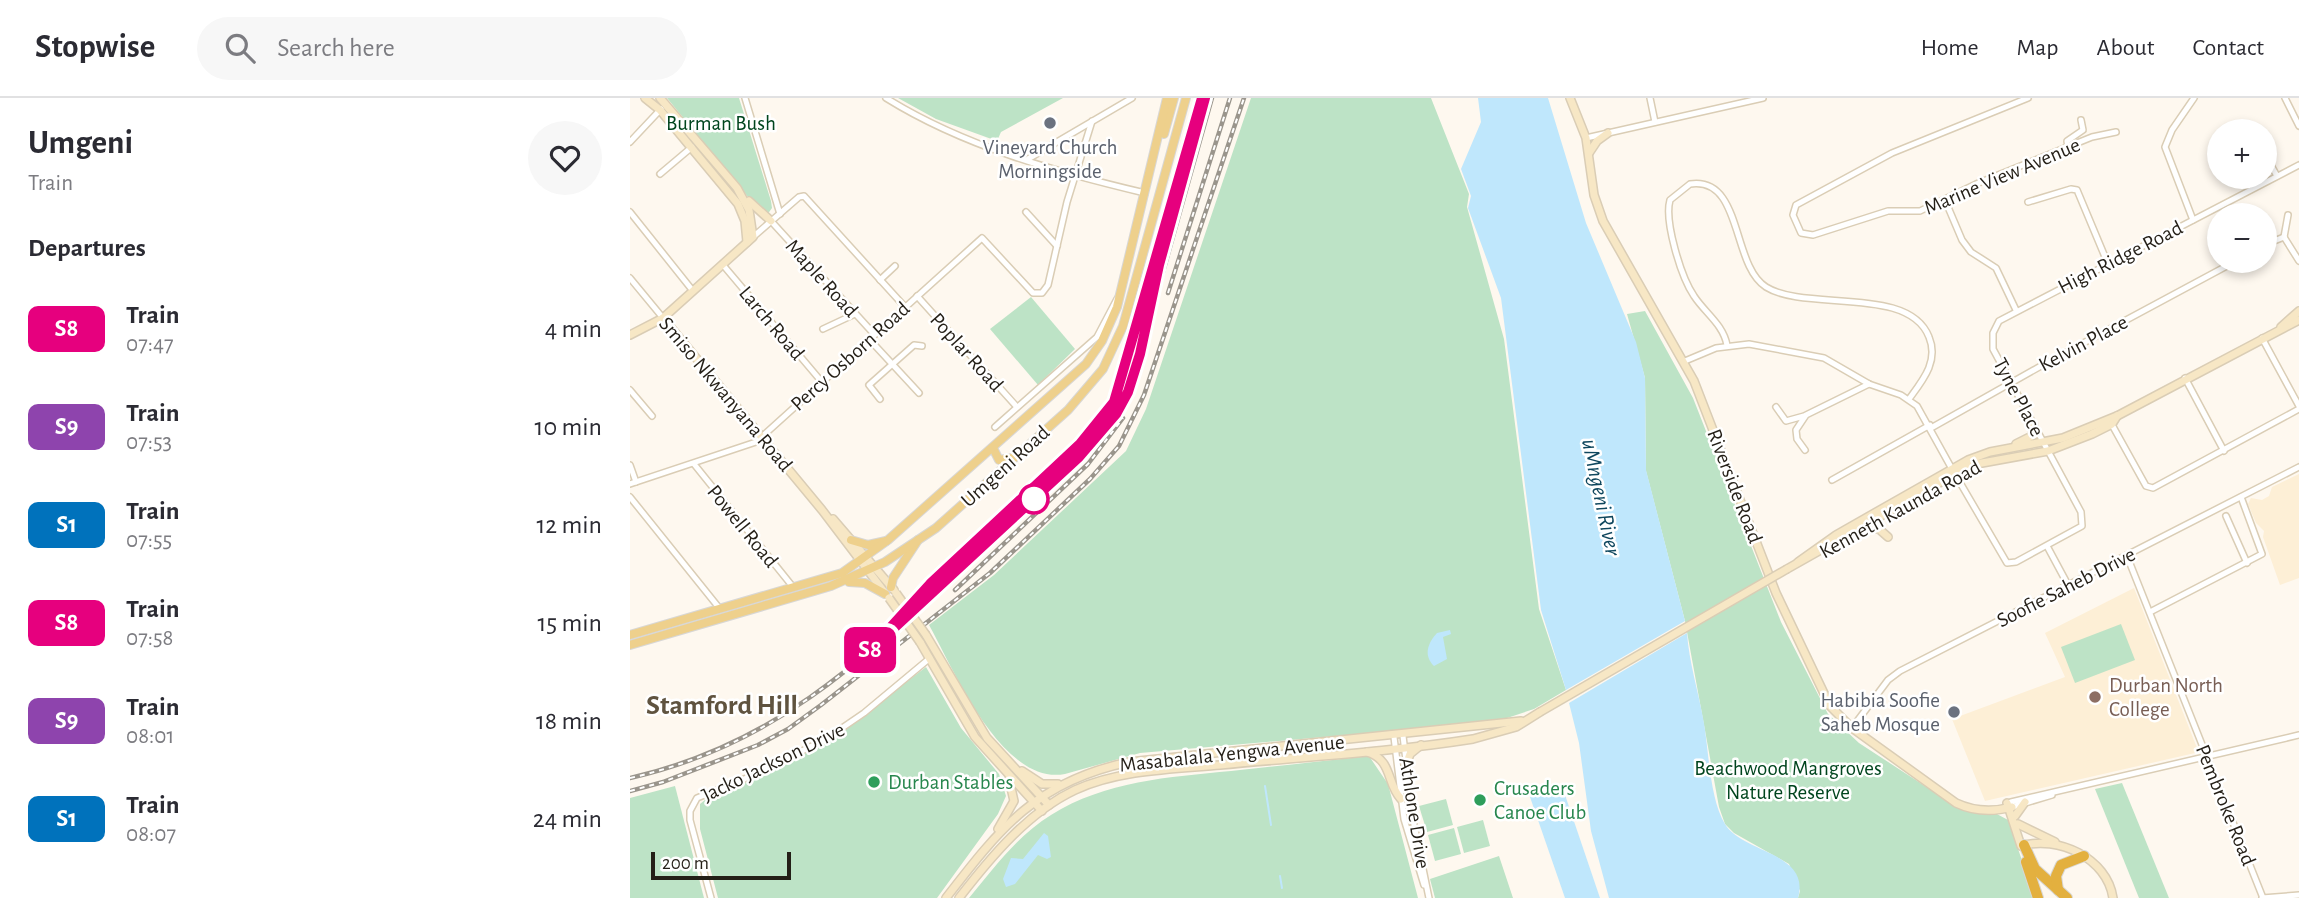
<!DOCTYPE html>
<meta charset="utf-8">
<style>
body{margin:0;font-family:"Alegreya Sans",sans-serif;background:#f7f7f7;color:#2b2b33;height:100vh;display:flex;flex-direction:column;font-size:26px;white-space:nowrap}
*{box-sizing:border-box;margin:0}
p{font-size:23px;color:#7c7c81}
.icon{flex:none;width:38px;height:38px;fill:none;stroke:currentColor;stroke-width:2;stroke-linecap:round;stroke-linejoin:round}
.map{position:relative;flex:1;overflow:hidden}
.panel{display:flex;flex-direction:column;background:#fff;width:630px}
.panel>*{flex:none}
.badge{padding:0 14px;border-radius:10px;font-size:24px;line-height:46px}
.buttons{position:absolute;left:1577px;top:21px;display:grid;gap:14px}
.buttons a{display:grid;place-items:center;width:70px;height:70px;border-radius:50%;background:#fff;box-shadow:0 4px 10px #0003;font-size:35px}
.scale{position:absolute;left:21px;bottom:18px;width:140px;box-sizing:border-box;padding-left:7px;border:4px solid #241f17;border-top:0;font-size:19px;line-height:24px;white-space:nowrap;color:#241f17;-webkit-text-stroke:5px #fff;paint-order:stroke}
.map>.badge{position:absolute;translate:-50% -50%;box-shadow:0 0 0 4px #fff}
h2{padding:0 28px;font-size:26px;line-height:63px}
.round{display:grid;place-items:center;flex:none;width:74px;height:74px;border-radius:37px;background:#f7f7f7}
.summary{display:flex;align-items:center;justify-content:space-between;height:119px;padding:0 28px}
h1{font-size:33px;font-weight:700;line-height:52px}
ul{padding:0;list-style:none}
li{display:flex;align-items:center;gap:21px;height:98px;padding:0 28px}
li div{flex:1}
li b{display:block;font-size:26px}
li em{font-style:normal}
li .badge{min-width:77px;font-weight:700;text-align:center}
header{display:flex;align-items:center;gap:42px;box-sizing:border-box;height:98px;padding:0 35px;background:#fff;border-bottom:2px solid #e1e1e2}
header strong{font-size:33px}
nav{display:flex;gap:38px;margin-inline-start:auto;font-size:24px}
.search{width:490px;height:63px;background:#f7f7f7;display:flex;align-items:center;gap:18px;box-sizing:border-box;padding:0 24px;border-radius:38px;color:#7c7c81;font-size:26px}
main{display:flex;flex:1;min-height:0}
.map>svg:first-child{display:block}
</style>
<header>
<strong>Stopwise</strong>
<div class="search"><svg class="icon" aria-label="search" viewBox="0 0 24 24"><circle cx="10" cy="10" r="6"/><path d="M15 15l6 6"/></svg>Search here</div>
<nav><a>Home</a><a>Map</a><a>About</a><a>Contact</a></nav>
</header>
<main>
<section class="panel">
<div class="summary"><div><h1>Umgeni</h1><p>Train</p></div><a class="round"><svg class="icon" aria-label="heart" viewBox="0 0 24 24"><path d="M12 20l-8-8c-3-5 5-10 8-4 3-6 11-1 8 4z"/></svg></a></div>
<h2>Departures</h2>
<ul>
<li><span class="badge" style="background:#e6007e;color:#fff">S8</span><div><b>Train</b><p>07:47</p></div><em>4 min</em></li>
<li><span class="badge" style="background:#8e44ad;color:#fff">S9</span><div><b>Train</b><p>07:53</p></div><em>10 min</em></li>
<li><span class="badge" style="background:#0072bc;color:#fff">S1</span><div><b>Train</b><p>07:55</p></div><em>12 min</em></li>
<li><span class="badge" style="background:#e6007e;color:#fff">S8</span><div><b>Train</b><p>07:58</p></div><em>15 min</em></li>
<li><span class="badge" style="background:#8e44ad;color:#fff">S9</span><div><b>Train</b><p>08:01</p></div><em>18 min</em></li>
<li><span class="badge" style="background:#0072bc;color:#fff">S1</span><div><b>Train</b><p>08:07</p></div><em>24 min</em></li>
</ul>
</section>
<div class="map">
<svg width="1669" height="800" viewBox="0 0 1669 800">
<rect width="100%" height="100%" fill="#fef8ef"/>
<g fill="#fdefd6">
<path d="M 1669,376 L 1669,480 L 1650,487 L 1633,439 L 1634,433 L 1626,425 L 1618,406 L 1621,400 L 1632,402 L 1639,398 L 1642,389 Z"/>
<path d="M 1504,490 L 1567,650 L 1565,655 L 1355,703 L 1322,621 L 1435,579 L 1415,535 Z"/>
</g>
<g fill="#bde3c6">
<path d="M 37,0 L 109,0 L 141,103 L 142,110 L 137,117 L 132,116 Z"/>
<path d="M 268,0 L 433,0 L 371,34 L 367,43 L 306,21 Z"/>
<path d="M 621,0 L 801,0 L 839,96 L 837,109 L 874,241 L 909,511 L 936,592 L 904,611 L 865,624 L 510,655 L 435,676 C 372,688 324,572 299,527 L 364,477 L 496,353 L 516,311 Z"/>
<path d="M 401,199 L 445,251 L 408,287 L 360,231 Z"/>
<path d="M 1015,213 L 1063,300 L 1151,524 L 1198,616 L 1229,645 L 1324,707 L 1365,715 L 1378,722 L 1405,800 L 1168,800 L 1170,793 L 1159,766 L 1104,735 L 1095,726 L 1089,709 L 1055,523 L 1016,373 L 1015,280 L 997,216 Z"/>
<path d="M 1491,526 L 1505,562 L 1445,585 L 1431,549 Z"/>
<path d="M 296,569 L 331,630 L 369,676 L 376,698 L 368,716 L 307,800 L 88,800 L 70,731 L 70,706 L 81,697 L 129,679 L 197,644 Z"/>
<path d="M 739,658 L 758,686 L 788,800 L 339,800 C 364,770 387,738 421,717 C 475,683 539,679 601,673 C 647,668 693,663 739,658 Z"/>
<path d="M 1492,685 L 1539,800 L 1509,800 L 1465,691 Z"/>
<path d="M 45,688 L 74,800 L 0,800 L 0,700 Z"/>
<path d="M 816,701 L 823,727 L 797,734 L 789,708 Z"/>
<path d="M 853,722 L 860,748 L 834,755 L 827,729 Z"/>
<path d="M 824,730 L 831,756 L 805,763 L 798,737 Z"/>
<path d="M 869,758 L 883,800 L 805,800 L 800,781 Z"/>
</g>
<g fill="#bfe7fc">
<path d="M 848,0 L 918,0 L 956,125 L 1006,244 L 1015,280 L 1016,372 L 1055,523 L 936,592 L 911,512 L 871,200 L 838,110 L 841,98 L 831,71 L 851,24 Z"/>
<path d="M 820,532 L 821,536 L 813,539 L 817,561 L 804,568 C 793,557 798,545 807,535 Z"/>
<path d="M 1057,535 C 1059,564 1068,592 1073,620 C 1079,650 1079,700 1095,726 C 1112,755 1181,754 1168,800 L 979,800 L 961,733 L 949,645 L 939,605 Z"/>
<path d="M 926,685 L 932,688 L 970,800 L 935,800 L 900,699 L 907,691 Z"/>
<path d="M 414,735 L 418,738 L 421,759 L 417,761 L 408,757 L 385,786 L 376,789 L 373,781 L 381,760 L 393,761 Z"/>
</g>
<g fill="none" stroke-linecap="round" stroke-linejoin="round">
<g stroke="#bfe7fc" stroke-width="2">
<path d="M 635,688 L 641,727"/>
<path d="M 650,778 L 652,790"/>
</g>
<defs>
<g id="street">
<path d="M 115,0 L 150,116"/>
<path d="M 256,0 C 333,48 426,74 515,95"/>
<path d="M 1020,0 L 1025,24"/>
<path d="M 1398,0 L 1262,55 L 1166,107 L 1163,117 L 1171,135 L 1183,137 L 1258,113 L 1290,113 L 1346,86 L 1462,39 L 1486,34"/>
<path d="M 1655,0 L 1669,28"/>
<path d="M 956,40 L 1133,0"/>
<path d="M 0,44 L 31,11"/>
<path d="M 1438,49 L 1437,43 L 1453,32 L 1451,22"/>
<path d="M 1634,55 L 1647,78"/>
<path d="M 398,61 L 502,0"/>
<path d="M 30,76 L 62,49"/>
<path d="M 1315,102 L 1332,142 L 1341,154 L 1366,170 L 1386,212"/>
<path d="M 1398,104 L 1441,91 L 1447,92 L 1478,166"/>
<path d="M 0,114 L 63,193"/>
<path d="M 396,114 L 427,148"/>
<path d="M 1563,122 L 1535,49 L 1542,32 L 1564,0"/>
<path d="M 141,123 L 244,236"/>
<path d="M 123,139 L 169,99 L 174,98 L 275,209"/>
<path d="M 1654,139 L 1669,163"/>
<path d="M 1654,139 L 1658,117"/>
<path d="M 1634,147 L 1654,139"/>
<path d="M 93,167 L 191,283"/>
<path d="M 0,180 L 33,220"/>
<path d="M 250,182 L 265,168"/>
<path d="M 287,198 L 387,309"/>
<path d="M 193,231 L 225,216"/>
<path d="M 1632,240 L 1669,308"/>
<path d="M 239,241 L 289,295"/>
<path d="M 1097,247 C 1093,226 1075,215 1064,198 C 1051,179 1034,123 1040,102 L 1060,86 C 1113,78 1101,167 1136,189 C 1176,214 1279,187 1299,239 C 1309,263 1293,282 1279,301"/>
<path d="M 1055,263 L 1086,250 L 1119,246 L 1194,260 L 1239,286 L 1271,297 L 1287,308 L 1322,371"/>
<path d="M 1555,280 L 1594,353"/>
<path d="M 0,292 L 22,318"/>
<path d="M 250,301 L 239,287 L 284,247 L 292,248"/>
<path d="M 1146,309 L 1156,323 L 1174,318"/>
<path d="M 1481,325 L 1516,388 L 1523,390 L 1669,311"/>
<path d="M 365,329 L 467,239 L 487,201"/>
<path d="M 1301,330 L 1418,264 L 1606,163"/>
<path d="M 1175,352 L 1167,341 L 1166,332 L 1176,317 L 1239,286"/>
<path d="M 64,366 L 163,489"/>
<path d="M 0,367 L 6,384"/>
<path d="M 1325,376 L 1377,465 L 1386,464 L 1452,428 L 1451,414 L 1363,251 L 1363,235 L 1369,223 L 1669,67"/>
<path d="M 1202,382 L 1300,327"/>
<path d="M 0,386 L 126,344 L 352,140 L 403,195 L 412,195 L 418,187 L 437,104 L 462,23"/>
<path d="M 0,399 L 90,511"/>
<path d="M 1596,418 L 1617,465"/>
<path d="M 1417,448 L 1438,487"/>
<path d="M 1497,458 L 1633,800"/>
<path d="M 1520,514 L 1632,456 L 1611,399"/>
<path d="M 1222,630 L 1258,582 L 1270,573 L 1669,369"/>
<path d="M 773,638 L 784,727 L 799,800"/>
<path d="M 764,639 L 774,721 L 794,787"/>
<path d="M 1381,704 L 1669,637"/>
<path d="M 1382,709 L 1422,697"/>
<path d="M 81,800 L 60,722 L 60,713 L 67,700 L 124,677 L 196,641 L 234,615 L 300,560"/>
<path d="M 1632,800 L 1669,797"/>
</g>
<g id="secondary">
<path d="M 15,0 L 30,12 L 108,106 L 115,123 L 117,144"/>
<path d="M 940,0 L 956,40 L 964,97 L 973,123 L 1064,283 L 1146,495 L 1200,608 L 1222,630 L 1326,705 C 1345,714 1363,714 1382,709"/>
<path d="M 959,55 L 967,43 L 978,35"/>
<path d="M 119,103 L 141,123"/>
<path d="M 33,220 L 192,412 L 255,495"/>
<path d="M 1651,229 L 1669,213"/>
<path d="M 0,237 L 33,220 L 123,139 L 119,112 L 107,90 L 30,0"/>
<path d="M 1386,346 L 1402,338 L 1404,327"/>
<path d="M 203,421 L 264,492"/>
<path d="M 1234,429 L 1249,431 L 1258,439"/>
<path d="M 1168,464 L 1206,437 L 1338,362 L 1360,354 L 1433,340 L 1487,318 L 1669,222"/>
<path d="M 1157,471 L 1341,367 L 1418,353 L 1462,336 L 1482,326 L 1487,318"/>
<path d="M 296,537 L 357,640 L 419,707"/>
<path d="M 290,544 L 345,639 L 412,713"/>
<path d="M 737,654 C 763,662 756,685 771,701"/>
<path d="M 776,667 L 780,656 L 791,647"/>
<path d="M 392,673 L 412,686 L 428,686"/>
<path d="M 1377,705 L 1391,748 C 1428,737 1477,760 1483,800"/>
<path d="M 1385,718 L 1395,704"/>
<path d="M 1388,726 L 1425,744"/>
<path d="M 368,731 L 384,703 L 379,681"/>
<path d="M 316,800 C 370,730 407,683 499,664 L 891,623"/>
<path d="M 329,800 C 360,760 398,714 445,692 C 488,672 543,671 590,667 C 674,659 760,654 843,641 L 886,629 L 910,614"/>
</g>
<g id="primary">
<path d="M 534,36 L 544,0"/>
<path d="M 363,350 L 369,362 L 382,360"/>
<path d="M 221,442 L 238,447 L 256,443"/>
<path d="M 219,484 L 235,485 L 255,496"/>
<path d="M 261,489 L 263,480 L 288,442"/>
<path d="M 0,537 L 212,475 L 258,442 L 456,266 L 472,243 L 487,209 L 537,0"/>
<path d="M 0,547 L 201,488 L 255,464 L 306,430 L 438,312 L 473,271 L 493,228 L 556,0"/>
</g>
<g id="highway">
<path d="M 1394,747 L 1405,771 L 1437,800"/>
<path d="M 1396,764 L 1408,800"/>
<path d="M 1428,792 L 1426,778 L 1431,767 L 1454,758"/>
</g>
</defs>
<use href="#street" stroke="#dacdb5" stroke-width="8"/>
<use href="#secondary" stroke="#dacdb5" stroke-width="10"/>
<use href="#primary" stroke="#d8d7d5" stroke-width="10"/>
<use href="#highway" stroke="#d8d7d5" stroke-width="12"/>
<use href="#street" stroke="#fff" stroke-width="5"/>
<use href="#secondary" stroke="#f7e7c5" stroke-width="7"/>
<use href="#primary" stroke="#eed08c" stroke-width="8"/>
<use href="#highway" stroke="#e3b03f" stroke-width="10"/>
<defs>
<g id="rail">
<path d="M 529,155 L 572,0"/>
<path d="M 538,195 L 600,0"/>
<path d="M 489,293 L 515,199"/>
<path d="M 325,492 L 458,366 L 493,320"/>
<path d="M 0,680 C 150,646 238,557 347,455 C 388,417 432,380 469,338 L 490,309 L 504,277 L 582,0"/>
<path d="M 0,693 L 33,684 L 128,647 L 158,631 L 191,607 L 360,475 L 460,381 L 489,348 L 514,297 L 614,0"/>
</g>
</defs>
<use href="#rail" stroke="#9a958c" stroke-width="4.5"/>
<use href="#rail" stroke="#fff" stroke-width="2" stroke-dasharray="5" stroke-linecap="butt"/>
<defs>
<g id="secondary-bridge">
<path d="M 266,495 L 296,537"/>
<path d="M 259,500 L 290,544"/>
<path d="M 910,614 L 1157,471"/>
</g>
</defs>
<use href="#secondary-bridge" stroke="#dacdb5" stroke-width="10" stroke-linecap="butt"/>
<use href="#secondary-bridge" stroke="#f7e7c5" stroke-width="7"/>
</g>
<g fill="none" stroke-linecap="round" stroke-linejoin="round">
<defs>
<path id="line" d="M 572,0 L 484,304 L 450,346 L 300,486 L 238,554 L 449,359 L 486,316 L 498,294 L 510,256 L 529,167 L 575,0"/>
</defs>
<use href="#line" stroke="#fff" stroke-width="16"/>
<use href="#line" stroke="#e6007e" stroke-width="10"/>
</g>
<g fill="#6b7280" stroke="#fff" stroke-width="2.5">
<circle cx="420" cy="25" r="7"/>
<circle cx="1324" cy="614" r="7"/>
</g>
<circle fill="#fff" stroke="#e6007e" stroke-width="3.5" cx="404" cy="401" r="14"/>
<circle fill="#8d6e63" stroke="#fff" stroke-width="2.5" cx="1465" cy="599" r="7"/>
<g fill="#2e9e5b" stroke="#fff" stroke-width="2.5">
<circle cx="244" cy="684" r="7"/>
<circle cx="850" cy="702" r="7"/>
</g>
<g text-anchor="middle" stroke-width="5" stroke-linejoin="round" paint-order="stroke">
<g font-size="21" fill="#00451e" stroke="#fff">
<text x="91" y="32">Burman Bush</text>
<text x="1158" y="677">Beachwood Mangroves<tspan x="1158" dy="24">Nature Reserve</tspan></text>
</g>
<g font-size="21" fill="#5b616d" stroke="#fff">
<text x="420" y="56">Vineyard Church<tspan x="420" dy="24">Morningside</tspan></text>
<text x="1310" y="609" text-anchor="end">Habibia Soofie<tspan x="1310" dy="24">Saheb Mosque</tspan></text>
</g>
<g font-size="21" fill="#241f17" stroke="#fff">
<text transform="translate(1372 78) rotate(-23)" y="7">Marine View Avenue</text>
<text transform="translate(1490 159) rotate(-27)" y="7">High Ridge Road</text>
<text transform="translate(192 180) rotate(48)" y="7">Maple Road</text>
<text transform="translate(142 225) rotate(50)" y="7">Larch Road</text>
<text transform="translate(1453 245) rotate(-28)" y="7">Kelvin Place</text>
<text transform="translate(337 254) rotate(48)" y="7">Poplar Road</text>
<text transform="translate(220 258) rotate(-42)" y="7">Percy Osborn Road</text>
<text transform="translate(96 296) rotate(50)" y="7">Smiso Nkwanyana Road</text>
<text transform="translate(1389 299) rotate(62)" y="7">Tyne Place</text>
<text transform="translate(375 368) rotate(-42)" y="7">Umgeni Road</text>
<text transform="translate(1105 388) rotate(69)" y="7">Riverside Road</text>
<text transform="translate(1270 411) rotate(-29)" y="7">Kenneth Kaunda Road</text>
<text transform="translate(113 428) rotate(51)" y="7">Powell Road</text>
<text transform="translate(1436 489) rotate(-27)" y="7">Soofie Saheb Drive</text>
<text transform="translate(602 655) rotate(-6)" y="7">Masabalala Yengwa Avenue</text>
<text transform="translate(143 664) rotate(-26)" y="7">Jacko Jackson Drive</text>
<text transform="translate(1596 707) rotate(68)" y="7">Pembroke Road</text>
<text transform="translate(785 715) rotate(81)" y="7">Athlone Drive</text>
</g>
<g font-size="21" fill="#785e54" stroke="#fff" text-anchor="start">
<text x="1479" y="594">Durban North<tspan x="1479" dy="24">College</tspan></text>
</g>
<g font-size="21" fill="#27864d" stroke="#fff" text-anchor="start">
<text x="258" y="691">Durban Stables</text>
<text x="864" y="697">Crusaders<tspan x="864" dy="24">Canoe Club</tspan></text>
</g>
<g font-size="23" font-style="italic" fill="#0f475e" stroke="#fff">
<text transform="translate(972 399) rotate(78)" y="8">uMngeni River</text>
</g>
<g font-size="28" font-weight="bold" fill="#5f533f" stroke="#fff">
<text x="92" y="616">Stamford Hill</text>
</g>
</g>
</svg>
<div class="buttons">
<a>+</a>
<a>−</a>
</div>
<div class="scale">200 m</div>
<b class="badge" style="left:240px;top:552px;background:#e6007e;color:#fff">S8</b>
</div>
</main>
